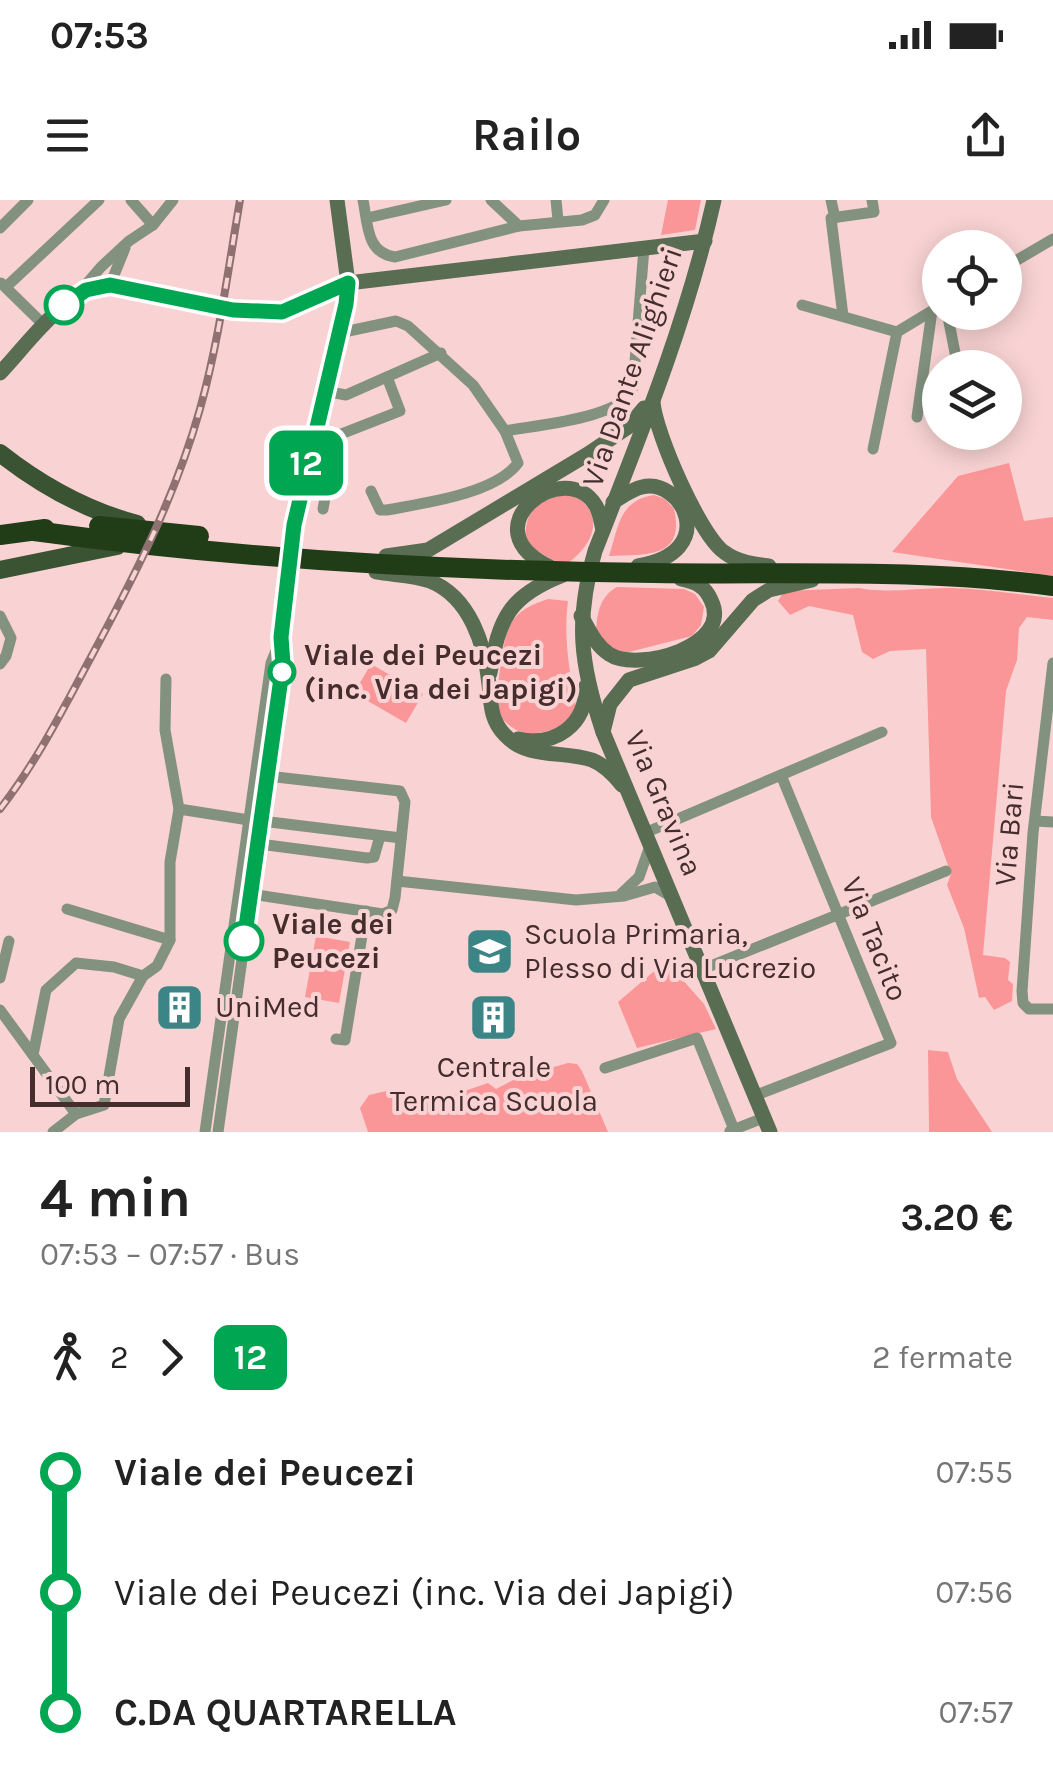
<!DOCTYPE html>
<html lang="it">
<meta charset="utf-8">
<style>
body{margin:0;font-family:Karla,sans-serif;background:#f6f6f6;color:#222;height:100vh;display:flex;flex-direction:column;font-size:38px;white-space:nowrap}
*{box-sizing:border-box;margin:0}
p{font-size:32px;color:#767676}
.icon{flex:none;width:55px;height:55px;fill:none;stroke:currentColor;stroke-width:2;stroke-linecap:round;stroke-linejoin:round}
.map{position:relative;height:932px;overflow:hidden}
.drawer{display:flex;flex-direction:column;background:#fff;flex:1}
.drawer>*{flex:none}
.badge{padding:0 20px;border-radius:15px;font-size:35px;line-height:65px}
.fabs{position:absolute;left:922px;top:30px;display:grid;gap:20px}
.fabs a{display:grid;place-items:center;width:100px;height:100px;border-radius:50%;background:#fff;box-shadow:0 5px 25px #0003;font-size:50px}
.scale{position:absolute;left:30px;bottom:25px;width:160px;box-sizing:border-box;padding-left:10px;border:5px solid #452d2d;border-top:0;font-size:28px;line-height:35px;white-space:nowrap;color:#452d2d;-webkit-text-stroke:8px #f9d3d3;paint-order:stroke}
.map>.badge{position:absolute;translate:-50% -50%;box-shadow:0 0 0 5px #fff}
.legs{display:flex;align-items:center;gap:15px;height:110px;padding:0 40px;font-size:32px}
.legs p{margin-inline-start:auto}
.summary{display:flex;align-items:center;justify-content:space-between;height:170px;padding:0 40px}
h1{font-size:55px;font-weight:700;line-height:75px}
ul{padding:0 40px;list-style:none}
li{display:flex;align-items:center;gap:35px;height:120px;font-size:38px}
li i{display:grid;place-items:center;width:15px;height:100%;margin:0 12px;background:currentColor}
li i::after{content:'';width:25px;height:25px;margin:-12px;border:8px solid;border-radius:50%;background:#fff}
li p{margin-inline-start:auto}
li:first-child i{background:linear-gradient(#0000 50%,currentColor 0)}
li:last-child i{background:linear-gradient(currentColor 50%,#0000 0)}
.status{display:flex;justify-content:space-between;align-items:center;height:70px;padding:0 50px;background:#fff;direction:ltr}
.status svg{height:28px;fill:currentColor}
header{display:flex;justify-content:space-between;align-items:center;height:130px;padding:0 40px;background:#fff;font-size:45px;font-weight:700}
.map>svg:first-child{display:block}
</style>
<div class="status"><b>07:53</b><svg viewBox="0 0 49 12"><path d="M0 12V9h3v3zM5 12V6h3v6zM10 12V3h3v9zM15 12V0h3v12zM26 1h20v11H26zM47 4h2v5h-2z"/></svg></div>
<header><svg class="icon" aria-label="menu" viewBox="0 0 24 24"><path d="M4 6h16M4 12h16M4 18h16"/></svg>Railo<svg class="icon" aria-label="share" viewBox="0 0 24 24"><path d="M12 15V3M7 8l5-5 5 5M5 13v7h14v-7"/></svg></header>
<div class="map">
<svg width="1053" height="932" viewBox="0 0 1053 932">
<rect width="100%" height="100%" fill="#f9d3d3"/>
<g fill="#fa9698">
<path d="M 668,0 L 701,0 L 695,30 L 661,35 Z"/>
<path d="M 1009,263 L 1024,321 L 1053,317 L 1053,376 L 892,352 L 958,276 Z"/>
<path d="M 569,292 C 608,313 595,345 564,366 L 524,344 C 528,304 532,305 569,292 Z"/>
<path d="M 654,295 L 665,299 L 674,309 C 686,360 643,354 609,356 C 619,325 619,301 654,295 Z"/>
<path d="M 617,387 L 684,389 L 695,394 L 704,407 L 701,425 L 692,436 L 625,453 L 611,449 L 596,431 C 597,413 600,396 617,387 Z"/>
<path d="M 859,388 C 890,394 920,387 952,388 C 986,389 1020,395 1053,398 L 1053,420 L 1027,417 L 1019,428 L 1017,460 L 1006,491 L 983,755 L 1005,758 L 1010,762 L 1008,780 L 1013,784 L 1012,801 L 994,810 L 985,797 L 979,798 L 964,728 L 947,685 L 951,674 L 931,617 L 926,449 L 890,451 L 873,459 L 862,452 L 853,415 L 809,406 L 790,415 L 778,401 L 784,391 Z"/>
<path d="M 548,399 L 568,401 C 563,438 570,475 577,511 C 565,531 542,534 521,533 C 515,529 506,524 502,518 C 493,505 502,440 510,425 C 518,410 533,404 548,399 Z"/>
<path d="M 371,464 L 423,494 L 406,523 L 354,493 Z"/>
<path d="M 316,736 L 350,742 L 339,803 L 305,797 Z"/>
<path d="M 666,761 L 704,804 L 716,829 L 637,848 L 618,802 Z"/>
<path d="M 928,850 L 948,852 L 957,879 L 992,932 L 929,932 Z"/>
<path d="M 568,863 L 577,864 L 582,871 L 608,932 L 368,932 L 360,908 L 369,895 L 395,889 L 397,896 L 410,894 L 412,898 L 432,894 L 438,900 L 488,883 L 496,889 L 519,877 Z"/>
</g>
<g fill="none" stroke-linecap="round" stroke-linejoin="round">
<g stroke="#83927f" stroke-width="11">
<path d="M 131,0 L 153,25"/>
<path d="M 363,0 C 368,24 366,53 395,57 L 519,26 L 582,20 L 595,15 L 604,0"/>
<path d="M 491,0 L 519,26"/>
<path d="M 556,0 L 558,20"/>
<path d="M 831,0 L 835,18"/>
<path d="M 367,18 L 446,0"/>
<path d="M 0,28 L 28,0"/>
<path d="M 1005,67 L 1053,39"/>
<path d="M 1,83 L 45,126"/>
<path d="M 110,85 L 125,48"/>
<path d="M 6,87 L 99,0"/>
<path d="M 77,95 L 101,67 L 129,41 L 153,25 L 173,0"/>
<path d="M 802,105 L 897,132 L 940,106"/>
<path d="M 947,112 L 958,168"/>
<path d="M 843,116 L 831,18 L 874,12 L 872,0"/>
<path d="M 339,133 L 396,121 L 408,126 L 473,185 L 505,231 C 535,225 624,219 633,187 L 644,48"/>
<path d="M 324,191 L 346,195 L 441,153"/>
<path d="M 917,217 L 932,111"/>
<path d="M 313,235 L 336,236 L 400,211 L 387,177"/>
<path d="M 873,249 L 897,132"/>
<path d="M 371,291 L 380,310 L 387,310 C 423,303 495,294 518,263 L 505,231"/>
<path d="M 323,309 L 336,236"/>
<path d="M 0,416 L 11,438 L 6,456 L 0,464"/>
<path d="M 1053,463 L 1033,633 L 1022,791 L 1023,803 L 1029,809 L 1053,809"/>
<path d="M 179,609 L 249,620"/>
<path d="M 1035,621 L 1053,622"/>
<path d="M 270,622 L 401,638"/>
<path d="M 647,632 L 882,532"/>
<path d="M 267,645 L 367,658 L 374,657 L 380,636"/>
<path d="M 397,681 L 576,700 L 624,696 L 655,687 L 672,697"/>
<path d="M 244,693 L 383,714 L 392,710 L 395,698 L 405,602 L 400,591 L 267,576"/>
<path d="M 621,694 L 639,677 L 651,643"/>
<path d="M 67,709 L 170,740"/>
<path d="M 703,769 L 946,671"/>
<path d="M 0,778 L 9,741"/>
<path d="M 0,810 L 76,914"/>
<path d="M 336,839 L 345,840 L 366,711"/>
<path d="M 33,855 L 46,790 L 76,763 L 114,767 L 143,776"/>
<path d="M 605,868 L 697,838 L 735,932"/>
<path d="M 754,896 L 891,843 L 781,575"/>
<path d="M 730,931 L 763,918"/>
<path d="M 53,932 L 76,914 L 104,905 L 119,819 L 143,776 L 157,766 L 170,740 L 170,662 L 179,609 L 165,530 L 166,479"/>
<path d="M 205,932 L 271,463 L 280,441"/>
<path d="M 218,932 L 283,464 C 276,349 317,215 346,104 L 348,83"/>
</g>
<g stroke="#586d52" stroke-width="15">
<path d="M 337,0 L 348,83"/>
<path d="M 714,0 C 687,121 640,236 595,351 C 575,420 580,464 603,532 L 770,932"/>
<path d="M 0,173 C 28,144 67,86 110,85 L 233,110 L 282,112 L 348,83 L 705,41"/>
<path d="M 653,202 C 655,232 700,335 724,352 C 737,362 753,364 769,366"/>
<path d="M 613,302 C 622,297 632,289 642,287 C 682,277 721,352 638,366"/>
<path d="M 386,356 L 428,350 L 588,254 L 628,227 L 644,208"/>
<path d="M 552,368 C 465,329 566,254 596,306 C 600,313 601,322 603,330"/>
<path d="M 376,372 C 392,375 414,375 430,381 C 470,397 485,445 489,484 C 491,503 490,520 505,535 C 528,560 563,550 592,560 C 605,565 614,575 622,585"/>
<path d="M 581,416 C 589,429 595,445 609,454 C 637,473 734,446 711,400 C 705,386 696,382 681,379"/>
<path d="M 490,473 C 499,418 509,396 563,375"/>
<path d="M 603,532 L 610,504 L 629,480 L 696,458 L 709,451 L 753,400 L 769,390 L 812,380"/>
<path d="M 518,539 C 556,547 586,525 586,486"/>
</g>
<g stroke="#3a5332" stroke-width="18">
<path d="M 0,253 C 42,286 85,310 137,324"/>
<path d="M 0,370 L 117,346"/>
</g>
<g stroke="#203d17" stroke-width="20">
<path d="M 99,326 L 199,336"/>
<path d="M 34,331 C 239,359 446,371 653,373 C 786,375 920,368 1053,386"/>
<path d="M 0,335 L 45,329"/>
</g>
<defs>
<path id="rail" d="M 0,609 C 36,563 62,511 90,459 C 133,379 175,298 200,209 C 219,141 228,70 240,0"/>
</defs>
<use href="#rail" stroke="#8f7171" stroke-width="8"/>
<use href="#rail" stroke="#f9d3d3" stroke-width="4" stroke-dasharray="11" stroke-linecap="butt"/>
</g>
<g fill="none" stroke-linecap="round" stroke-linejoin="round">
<defs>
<path id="line-1" d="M 64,105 L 86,90 L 110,85 L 233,110 L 282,112 L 348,83 L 346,104 L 294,325 L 281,437 L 283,464 L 244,741"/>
</defs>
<use href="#line-1" stroke="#fff" stroke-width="22"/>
<use href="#line-1" stroke="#00a651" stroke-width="15"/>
</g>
<defs>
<symbol id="school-square" viewBox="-11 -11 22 22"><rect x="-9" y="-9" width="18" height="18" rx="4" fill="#3c8587" stroke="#f9d3d3"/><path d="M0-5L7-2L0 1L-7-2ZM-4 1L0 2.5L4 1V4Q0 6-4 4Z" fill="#fff"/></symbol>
<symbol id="building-square" viewBox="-11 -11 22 22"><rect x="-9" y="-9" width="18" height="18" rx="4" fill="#3c8587" stroke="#f9d3d3"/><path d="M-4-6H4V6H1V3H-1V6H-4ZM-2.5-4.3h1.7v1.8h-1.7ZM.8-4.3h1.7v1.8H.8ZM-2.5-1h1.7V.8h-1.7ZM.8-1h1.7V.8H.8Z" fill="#fff"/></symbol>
</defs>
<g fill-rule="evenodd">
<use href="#school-square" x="462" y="724" width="55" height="55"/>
<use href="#building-square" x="152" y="780" width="55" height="55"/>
<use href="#building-square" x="466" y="790" width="55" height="55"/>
</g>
<g fill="#fff" stroke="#00a651" stroke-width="5">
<circle cx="64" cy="105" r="18"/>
<circle cx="282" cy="472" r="12"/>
<circle cx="244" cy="741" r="18"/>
</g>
<g text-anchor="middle" stroke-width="8" stroke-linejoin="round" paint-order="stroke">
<g font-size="30" fill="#452d2d" stroke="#f9d3d3">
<text transform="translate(632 167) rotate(-71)" y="10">Via Dante Alighieri</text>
<text transform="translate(664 603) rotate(67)" y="10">Via Gravina</text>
<text transform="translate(1009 634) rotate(-85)" y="10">Via Bari</text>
<text transform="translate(875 739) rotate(68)" y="10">Via Tacito</text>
</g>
<g font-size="30" font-weight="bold" fill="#452d2d" stroke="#f9d3d3" text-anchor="start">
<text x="304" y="465">Viale dei Peucezi<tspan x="304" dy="34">(inc. Via dei Japigi)</tspan></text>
<text x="272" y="734">Viale dei<tspan x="272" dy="34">Peucezi</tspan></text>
</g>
<g font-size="30" fill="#452d2d" stroke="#f9d3d3" text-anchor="start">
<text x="524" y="744">Scuola Primaria,<tspan x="524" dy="34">Plesso di Via Lucrezio</tspan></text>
<text x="215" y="817">UniMed</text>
<text x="494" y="877" text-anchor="middle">Centrale<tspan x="494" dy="34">Termica Scuola</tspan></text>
</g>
</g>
</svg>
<div class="fabs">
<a><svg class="icon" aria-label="locate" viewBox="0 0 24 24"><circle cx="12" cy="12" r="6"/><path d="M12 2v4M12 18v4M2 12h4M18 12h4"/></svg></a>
<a><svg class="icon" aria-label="layers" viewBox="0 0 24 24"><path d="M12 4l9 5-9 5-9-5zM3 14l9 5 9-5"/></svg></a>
</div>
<div class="scale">100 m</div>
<b class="badge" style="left:306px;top:263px;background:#00a651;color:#fff">12</b>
</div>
<section class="drawer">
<div class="summary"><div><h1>4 min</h1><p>07:53 – 07:57 · Bus</p></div><b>3.20 €</b></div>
<div class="legs"><svg class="icon" aria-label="walk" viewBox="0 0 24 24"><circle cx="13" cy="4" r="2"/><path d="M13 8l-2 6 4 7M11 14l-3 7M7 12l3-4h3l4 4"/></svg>2<svg class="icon" aria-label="forward" viewBox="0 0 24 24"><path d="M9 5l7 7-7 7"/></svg><b class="badge" style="background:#00a651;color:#fff">12</b><p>2 fermate</p></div>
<ul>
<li><i style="color:#00a651"></i><b>Viale dei Peucezi</b><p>07:55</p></li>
<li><i style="color:#00a651"></i><span>Viale dei Peucezi (inc. Via dei Japigi)</span><p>07:56</p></li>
<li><i style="color:#00a651"></i><b>C.DA QUARTARELLA</b><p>07:57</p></li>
</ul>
</section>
